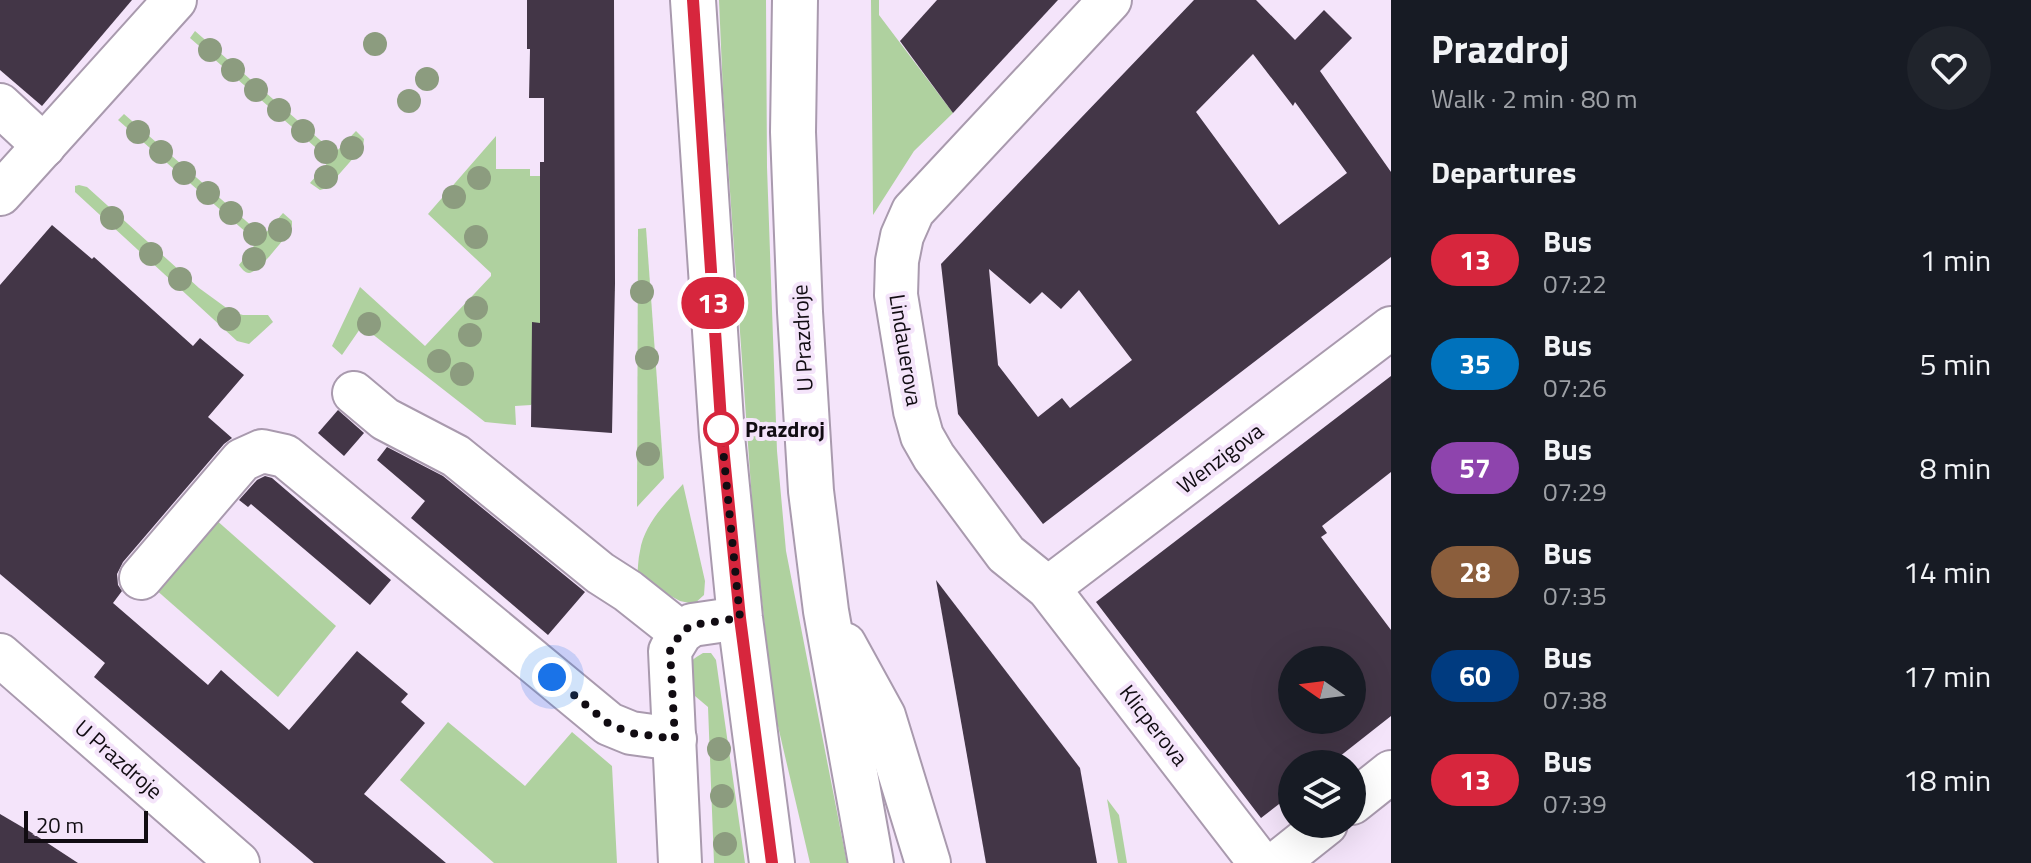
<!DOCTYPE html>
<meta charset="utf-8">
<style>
body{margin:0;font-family:"Titillium Web",sans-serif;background:#20242c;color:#f1f3f6;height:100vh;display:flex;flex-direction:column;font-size:30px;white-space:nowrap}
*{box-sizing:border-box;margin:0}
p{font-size:26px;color:#9ea1a6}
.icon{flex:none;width:44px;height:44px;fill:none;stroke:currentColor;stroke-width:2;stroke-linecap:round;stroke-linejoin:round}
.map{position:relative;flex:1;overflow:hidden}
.side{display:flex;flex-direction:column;background:#171b24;width:640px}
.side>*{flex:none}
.badge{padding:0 16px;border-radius:26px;font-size:28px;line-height:52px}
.needle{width:52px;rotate:284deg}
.controls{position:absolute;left:1278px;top:646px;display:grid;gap:16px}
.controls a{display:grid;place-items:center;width:88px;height:88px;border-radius:50%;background:#171b24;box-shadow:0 8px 32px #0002;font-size:40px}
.scale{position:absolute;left:24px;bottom:20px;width:124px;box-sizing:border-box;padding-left:8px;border:4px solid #110c12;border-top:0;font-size:22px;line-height:28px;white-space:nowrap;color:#110c12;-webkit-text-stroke:6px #f4e4fa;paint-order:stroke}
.you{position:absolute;width:40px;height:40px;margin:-20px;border:6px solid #fff;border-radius:50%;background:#1a73e8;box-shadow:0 0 0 12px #1a73e833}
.map>.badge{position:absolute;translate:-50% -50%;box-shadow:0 0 0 4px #fff}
h2{padding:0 40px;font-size:30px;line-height:72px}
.round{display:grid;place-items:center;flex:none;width:84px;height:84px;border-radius:42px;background:#20242c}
.summary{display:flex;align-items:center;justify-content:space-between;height:136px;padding:0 40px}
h1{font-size:38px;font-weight:700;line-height:60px}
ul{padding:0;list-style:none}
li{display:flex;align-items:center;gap:24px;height:104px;padding:0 40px}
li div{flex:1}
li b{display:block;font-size:30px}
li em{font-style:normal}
li .badge{min-width:88px;font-weight:700;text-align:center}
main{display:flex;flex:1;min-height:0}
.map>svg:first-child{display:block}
</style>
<main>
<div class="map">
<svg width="1391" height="863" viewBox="0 0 1391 863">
<rect width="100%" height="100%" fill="#f4e4fa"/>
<g fill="#afd19f">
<path d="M 719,0 L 766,0 L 767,167 L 777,451 L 786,551 L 847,863 L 810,863 L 774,709 L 754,529 L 723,93 Z"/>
<path d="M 871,0 L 879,0 L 879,15 L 953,113 L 914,151 L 873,215 Z"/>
<path d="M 195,31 L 335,153 L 356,131 L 364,139 L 363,147 L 327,188 L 320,190 L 310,183 L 330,160 L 190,38 Z"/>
<path d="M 124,114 L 263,236 L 283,213 L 292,221 L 292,225 L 291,229 C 285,238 258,273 249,273 C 245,273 241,268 239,265 L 257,242 L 118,120 Z"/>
<path d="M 496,136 L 496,169 L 530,169 L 530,176 L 547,176 L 540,212 L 540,290 L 615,290 L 531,405 L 515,406 L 516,425 L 485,422 L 362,326 L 342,355 L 332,346 L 360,287 L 425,346 L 491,276 L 491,273 L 428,214 Z"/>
<path d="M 79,185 L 87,187 L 199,288 L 232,312 L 243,315 L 268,315 L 273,322 L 249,344 L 237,341 L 75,192 L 75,186 Z"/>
<path d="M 646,228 L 664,478 L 637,507 L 638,229 Z"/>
<path d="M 683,484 L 705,581 L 704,595 L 694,604 L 680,601 L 637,578 C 638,569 638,559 640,551 C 644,524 666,503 683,484 Z"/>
<path d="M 206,511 L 336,626 L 278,697 L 146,581 Z"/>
<path d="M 703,653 L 711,653 L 716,660 L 745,863 L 714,863 L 708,707 L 682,685 C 686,667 687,662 703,653 Z"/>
<path d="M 448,722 L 525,786 L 572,732 L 612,766 L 617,863 L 494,863 L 400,780 Z"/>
<path d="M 1107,799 L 1119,815 L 1127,863 L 1118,863 Z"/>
</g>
<g fill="#433647" fill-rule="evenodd">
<path d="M 0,0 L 132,0 L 42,106 L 0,70 Z"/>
<path d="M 527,0 L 614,0 L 615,283 L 612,433 L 531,427 L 532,322 L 540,323 L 540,162 L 544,162 L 544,98 L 529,98 L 530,49 L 527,49 Z"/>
<path d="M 937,0 L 1058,0 L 953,113 L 900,41 Z"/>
<path d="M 1194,0 L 1256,0 L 1295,40 L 1324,10 L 1352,38 L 1320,71 L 1391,172 L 1391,257 L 1043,524 L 958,414 L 941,264 ZM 1253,54 L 1293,106 L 1295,102 L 1347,173 L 1279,225 L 1196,112 ZM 989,269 L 1030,304 L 1042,292 L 1061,309 L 1079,290 L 1132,360 L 1070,408 L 1062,398 L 1038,417 L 998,365 Z"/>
<path d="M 52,225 L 92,259 L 94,257 L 193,346 L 200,338 L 244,375 L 208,417 L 232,438 L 224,444 L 123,562 L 117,574 L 118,585 L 122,591 L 113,603 L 208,685 L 221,670 L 289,730 L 357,651 L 408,694 L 401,702 L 425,723 L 364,794 L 446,863 L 314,863 L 94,677 L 105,663 L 0,574 L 0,285 Z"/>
<path d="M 1391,376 L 1391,472 L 1322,526 L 1327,533 L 1321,537 L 1391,630 L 1391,716 L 1330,764 L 1292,764 L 1292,794 L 1261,818 L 1096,602 ZM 1292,660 L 1352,660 L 1352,720 L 1292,720 Z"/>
<path d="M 338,410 L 364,433 L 344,456 L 318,433 Z"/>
<path d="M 387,447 L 443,476 L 585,592 L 548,635 L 411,518 L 425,501 L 377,460 Z"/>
<path d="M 265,476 L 272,478 L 391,580 L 370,605 L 251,504 L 248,507 L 239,500 L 257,480 Z"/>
<path d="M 936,580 L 1080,768 L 1097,863 L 986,863 Z"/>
<path d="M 0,814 L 29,831 L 78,863 L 0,863 Z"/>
</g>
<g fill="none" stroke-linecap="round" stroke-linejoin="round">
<defs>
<g id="minor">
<path d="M 1110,0 L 913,211 L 902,236 L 897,261 L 896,295 L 915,411 L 922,436 L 934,457 L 1006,554 L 1048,588 L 1260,863"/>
<path d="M 0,105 L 44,146"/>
<path d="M 0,194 L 175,0"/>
<path d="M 354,393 L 385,419 L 456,456 L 600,573 L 628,591 L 681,633"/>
<path d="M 141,578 L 242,460 L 262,451 L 285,456 L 609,724 L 631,733 L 675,739"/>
<path d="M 1048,588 L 1391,328"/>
<path d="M 0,655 L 238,863"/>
<path d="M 1352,803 L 1391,772"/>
<path d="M 680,863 L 670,651 L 681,633 L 692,625 L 740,618"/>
<path d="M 1277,863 L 1326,824"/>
</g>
<g id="major">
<path d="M 693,0 L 722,436 L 740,618 L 772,863"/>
<path d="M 795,0 L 793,132 L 800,312 L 811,491 L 826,611 L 871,863"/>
<path d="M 844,645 L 883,716 L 928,863"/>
</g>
</defs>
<use href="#minor" stroke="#a99aae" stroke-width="46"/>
<use href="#major" stroke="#a99aae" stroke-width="48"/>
<use href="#minor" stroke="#fff" stroke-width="42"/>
<use href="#major" stroke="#fff" stroke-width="44"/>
</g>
<g fill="#8c9c7f">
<circle cx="375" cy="44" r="12"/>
<circle cx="210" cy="50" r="12"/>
<circle cx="233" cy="70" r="12"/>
<circle cx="427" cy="79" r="12"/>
<circle cx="256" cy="90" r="12"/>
<circle cx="409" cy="101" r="12"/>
<circle cx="279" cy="110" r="12"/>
<circle cx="303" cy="131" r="12"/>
<circle cx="138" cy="132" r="12"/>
<circle cx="352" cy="148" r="12"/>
<circle cx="161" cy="152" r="12"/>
<circle cx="326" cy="152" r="12"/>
<circle cx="184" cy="173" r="12"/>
<circle cx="326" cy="177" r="12"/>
<circle cx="479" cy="178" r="12"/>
<circle cx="208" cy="193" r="12"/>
<circle cx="454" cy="197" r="12"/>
<circle cx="231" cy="213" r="12"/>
<circle cx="112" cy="218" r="12"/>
<circle cx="280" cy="230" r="12"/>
<circle cx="255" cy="234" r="12"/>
<circle cx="476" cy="237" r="12"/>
<circle cx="151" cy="254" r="12"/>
<circle cx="254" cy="259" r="12"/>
<circle cx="180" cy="279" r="12"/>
<circle cx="642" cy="292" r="12"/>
<circle cx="476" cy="308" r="12"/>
<circle cx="229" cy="319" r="12"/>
<circle cx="369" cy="324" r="12"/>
<circle cx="470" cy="335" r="12"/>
<circle cx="647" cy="358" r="12"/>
<circle cx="439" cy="361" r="12"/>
<circle cx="462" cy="374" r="12"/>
<circle cx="648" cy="454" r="12"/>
<circle cx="719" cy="749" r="12"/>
<circle cx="722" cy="796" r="12"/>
<circle cx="725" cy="844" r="12"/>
</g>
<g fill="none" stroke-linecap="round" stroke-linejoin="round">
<defs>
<path id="line" d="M 693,0 L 722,436 L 740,618 L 772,863"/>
</defs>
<use href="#line" stroke="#fff" stroke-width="18"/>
<use href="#line" stroke="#d7263d" stroke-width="12"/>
<path stroke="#110c12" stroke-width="8" stroke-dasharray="0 14.4" d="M 552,677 L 609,724 L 631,733 L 675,739 L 670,651 L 681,633 L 692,625 L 740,618 L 721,429"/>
</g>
<circle fill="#fff" stroke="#d7263d" stroke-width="4" cx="721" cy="429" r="16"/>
<g text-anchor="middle" stroke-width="8" stroke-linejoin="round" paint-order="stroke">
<g font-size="22" fill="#110c12" stroke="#f4e4fa">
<text transform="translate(802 338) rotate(-93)" y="8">U Prazdroje</text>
<text transform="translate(906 350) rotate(81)" y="8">Lindauerova</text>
<text transform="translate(1220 458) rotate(-37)" y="8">Wenzigova</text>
<text transform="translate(1154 725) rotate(52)" y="8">Klicperova</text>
<text transform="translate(119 759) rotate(41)" y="8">U Prazdroje</text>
</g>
<g font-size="22" font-weight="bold" fill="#110c12" stroke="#f4e4fa" text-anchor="start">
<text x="745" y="437">Prazdroj</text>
</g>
</g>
</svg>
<div class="controls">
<a><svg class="needle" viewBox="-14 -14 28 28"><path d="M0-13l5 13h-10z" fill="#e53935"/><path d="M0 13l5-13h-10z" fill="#9ea1a6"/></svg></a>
<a><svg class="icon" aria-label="layers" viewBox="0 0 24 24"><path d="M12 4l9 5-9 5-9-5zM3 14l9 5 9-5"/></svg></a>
</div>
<div class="scale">20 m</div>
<div class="you" style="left:552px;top:677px"></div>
<b class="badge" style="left:713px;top:303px;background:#d7263d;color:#fff">13</b>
</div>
<section class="side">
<div class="summary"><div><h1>Prazdroj</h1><p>Walk · 2 min · 80 m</p></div><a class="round"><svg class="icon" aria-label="heart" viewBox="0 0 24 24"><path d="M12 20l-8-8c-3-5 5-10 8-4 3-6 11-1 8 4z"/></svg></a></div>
<h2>Departures</h2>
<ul>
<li><span class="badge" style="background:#d7263d;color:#fff">13</span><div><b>Bus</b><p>07:22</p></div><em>1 min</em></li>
<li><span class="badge" style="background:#0072bc;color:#fff">35</span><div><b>Bus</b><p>07:26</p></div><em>5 min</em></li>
<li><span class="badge" style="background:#8e44ad;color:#fff">57</span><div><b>Bus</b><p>07:29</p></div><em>8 min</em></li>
<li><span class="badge" style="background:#8b5e3c;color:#fff">28</span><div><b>Bus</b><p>07:35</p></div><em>14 min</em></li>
<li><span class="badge" style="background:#003b80;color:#fff">60</span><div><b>Bus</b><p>07:38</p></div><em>17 min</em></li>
<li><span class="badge" style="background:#d7263d;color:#fff">13</span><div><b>Bus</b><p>07:39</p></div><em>18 min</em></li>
</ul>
</section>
</main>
